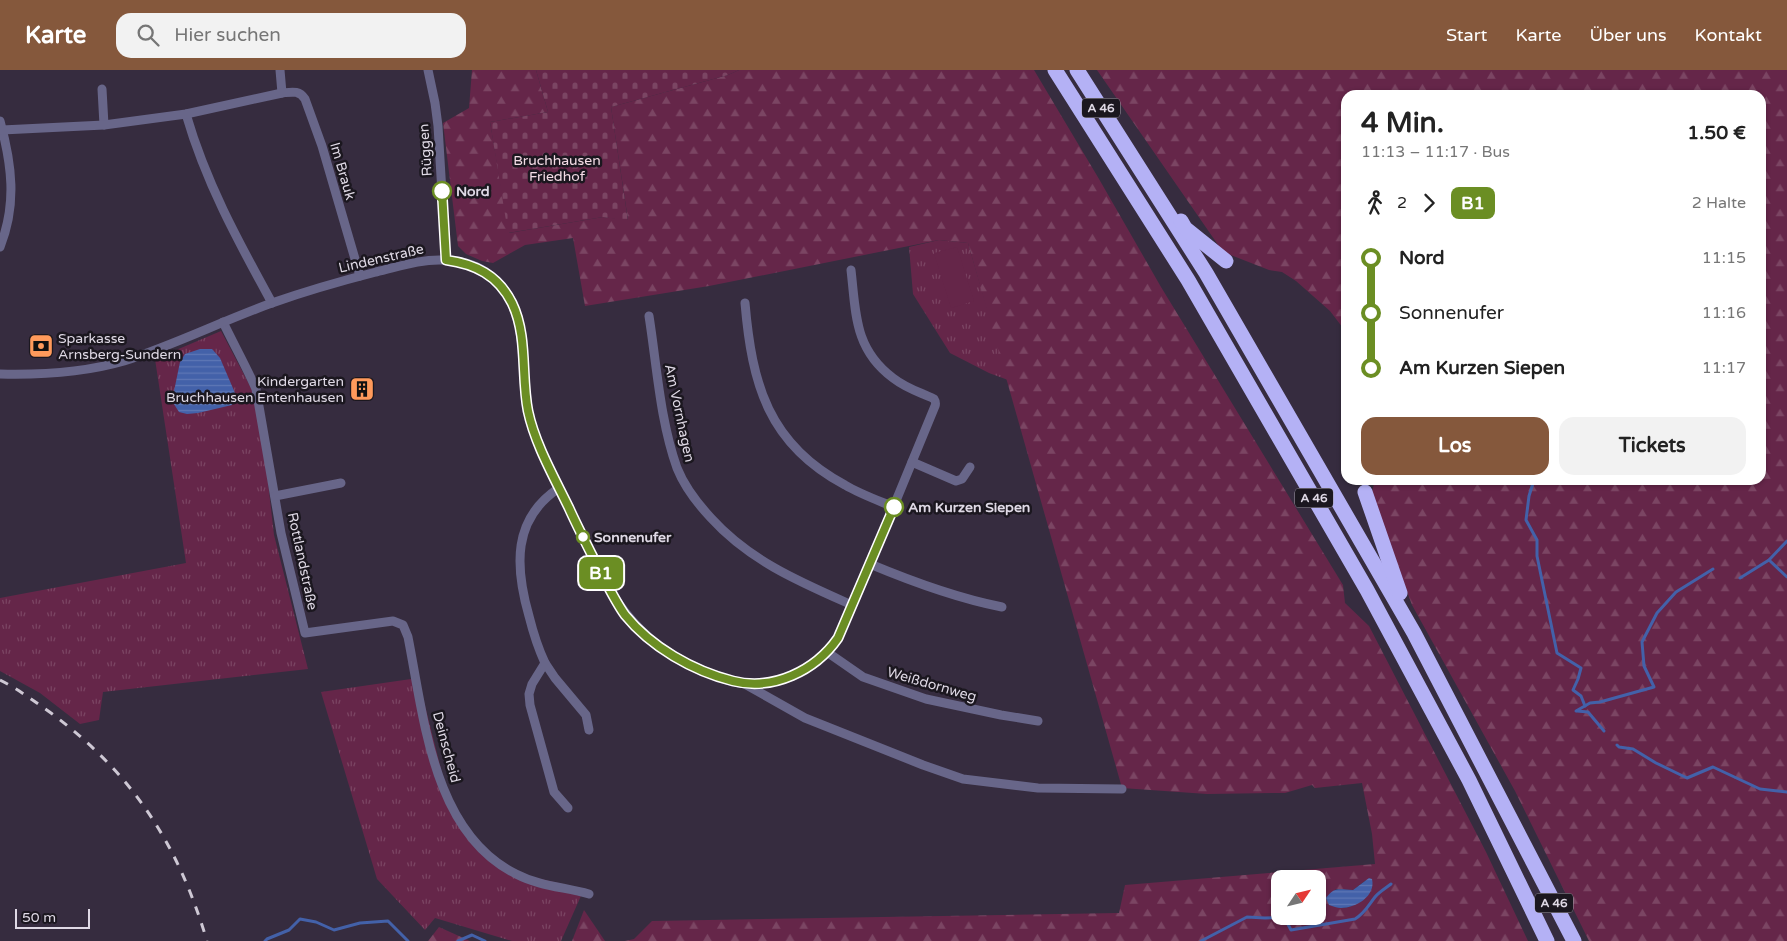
<!DOCTYPE html>
<html lang="de">
<meta charset="utf-8">
<style>
body{margin:0;font-family:"Varela Round",sans-serif;background:#f2f2f2;color:#222;height:100vh;display:flex;flex-direction:column;font-size:19px;white-space:nowrap}
*{box-sizing:border-box;margin:0}
p{font-size:16px;color:#767676}
.icon{flex:none;width:28px;height:28px;fill:none;stroke:currentColor;stroke-width:2;stroke-linecap:round;stroke-linejoin:round}
.map{position:relative;flex:1;overflow:hidden}
.side{position:absolute;left:1341px;top:20px;width:425px;height:395px;display:flex;flex-direction:column;background:#fff;border-radius:15px;box-shadow:0 1px 4px #0004}
.side>*{flex:none}
.badge{padding:0 10px;border-radius:8px;font-size:18px;line-height:32px}
.needle{width:32px;rotate:55deg}
.fabs{position:absolute;left:1271px;top:800px;display:grid;gap:10px}
.fabs a{display:grid;place-items:center;width:55px;height:55px;border-radius:10px;background:#fff;box-shadow:0 1px 4px #0004;font-size:25px}
.scale{position:absolute;left:15px;bottom:12px;width:75px;box-sizing:border-box;padding-left:5px;border:2px solid #dfd9e5;border-top:0;font-size:14px;line-height:18px;white-space:nowrap;color:#dfd9e5;-webkit-text-stroke:4px #1b171f;paint-order:stroke}
.map>.badge{position:absolute;translate:-50% -50%;box-shadow:0 0 0 2px #fff}
.legs{display:flex;align-items:center;gap:8px;height:55px;padding:0 20px;font-size:16px}
.legs p{margin-inline-start:auto}
.headline{display:flex;align-items:center;justify-content:space-between;height:85px;padding:0 20px}
h1{font-size:28px;font-weight:700;line-height:38px}
.action{display:flex;gap:10px;margin-top:auto;padding:10px 20px}
.action a{flex:1;height:58px;border-radius:15px;background:#85583c;color:#fff;font-size:20px;font-weight:700;line-height:58px;text-align:center}
.action a+a{background:#f2f2f2;color:#222}
ul{padding:0 20px;list-style:none}
li{display:flex;align-items:center;gap:18px;height:55px;font-size:19px}
li i{display:grid;place-items:center;width:8px;height:100%;margin:0 6px;background:currentColor}
li i::after{content:'';width:12px;height:12px;margin:-6px;border:4px solid;border-radius:50%;background:#fff}
li p{margin-inline-start:auto}
li:first-child i{background:linear-gradient(#0000 50%,currentColor 0)}
li:last-child i{background:linear-gradient(currentColor 50%,#0000 0)}
header{display:flex;align-items:center;gap:30px;box-sizing:border-box;height:70px;padding:0 25px;background:#85583c;color:#fff}
header strong{font-size:24px}
nav{display:flex;gap:28px;margin-inline-start:auto;font-size:18px}
.search{width:350px;height:45px;background:#f2f2f2;display:flex;align-items:center;gap:12px;box-sizing:border-box;padding:0 18px;border-radius:15px;color:#767676;font-size:19px}
.map>svg:first-child{display:block}
</style>
<header>
<strong>Karte</strong>
<div class="search"><svg class="icon" aria-label="search" viewBox="0 0 24 24"><circle cx="10" cy="10" r="6"/><path d="M15 15l6 6"/></svg>Hier suchen</div>
<nav><a>Start</a><a>Karte</a><a>Über uns</a><a>Kontakt</a></nav>
</header>
<div class="map">
<svg width="1787" height="871" viewBox="0 0 1787 871">
<defs>
<pattern id="grass-tufts" width="24" height="20" patternUnits="userSpaceOnUse" patternTransform="scale(1.25)"><rect width="24" height="20" fill="#652649"/><path d="M3 7l-1-3M5 7V3M7 7l1-3M15 17l-1-3M17 17v-4M19 17l1-3" fill="none" stroke="#7b4563"/></pattern>
<pattern id="forest-firs" width="22" height="20" patternUnits="userSpaceOnUse" patternTransform="scale(1.25)"><rect width="22" height="20" fill="#652649"/><path d="M5 1l3.5 6h-7zM16 11l3.5 6h-7z" fill="#7b4563"/></pattern>
<pattern id="cemetery-stones" width="16" height="16" patternUnits="userSpaceOnUse" patternTransform="scale(1.25)"><rect width="16" height="16" fill="#652649"/><path d="M2 7V4a2 2 0 0 1 4 0v3zM10 15v-3a2 2 0 0 1 4 0v3z" fill="#7b4563"/></pattern>
<pattern id="water-rules" width="6" height="5" patternUnits="userSpaceOnUse" patternTransform="scale(1.25)"><rect width="6" height="5" fill="#4361a9"/><path d="M0 2.5h6" fill="none" stroke="#5e77b5"/></pattern>
</defs>
<rect width="100%" height="100%" fill="#362c3f"/>
<g fill="url(#grass-tufts)">
<path d="M 939,170 L 968,173 L 1008,310 L 989,303 L 950,283 L 913,224 L 909,177 Z"/>
<path d="M 221,261 L 259,333 L 274,465 L 308,599 L 103,622 L 99,650 L 80,654 L 40,623 L 0,601 L 0,528 L 186,493 L 155,289 Z"/>
<path d="M 418,608 L 445,715 L 460,748 L 494,788 L 528,806 L 584,819 L 561,871 L 512,871 L 435,848 L 425,860 L 377,809 L 321,622 Z"/>
</g>
<g fill="url(#forest-firs)" fill-rule="evenodd">
<path d="M 472,0 L 536,0 L 548,42 L 490,52 L 509,163 L 603,147 L 628,150 L 611,37 L 728,5 L 739,0 L 1034,0 L 1099,109 L 1161,217 L 1343,515 L 1345,533 L 1369,556 L 1486,782 L 1528,871 L 625,871 L 634,869 L 652,851 L 1119,843 L 1125,815 L 1375,794 L 1372,764 L 1362,713 L 1315,718 L 1312,715 L 1285,723 L 1277,723 L 1207,724 L 1122,718 L 968,173 L 939,170 L 709,216 L 585,236 L 573,168 L 525,175 L 493,193 L 482,191 L 466,184 L 458,176 L 443,53 L 469,38 ZM 1280,809 L 1318,809 L 1318,846 L 1280,846 ZM 1366,810 L 1350,837 L 1340,838 L 1330,835 L 1326,828 L 1336,819 L 1353,820 Z"/>
<path d="M 1097,0 L 1787,0 L 1787,871 L 1589,871 L 1515,721 L 1412,535 L 1381,451 L 1372,422 L 1375,410 L 1761,410 L 1761,25 L 1346,25 L 1346,262 L 1330,241 L 1296,211 L 1282,202 L 1269,200 L 1223,182 Z"/>
<path d="M 584,840 L 605,871 L 572,871 Z"/>
<path d="M 439,857 L 470,871 L 428,871 Z"/>
</g>
<path fill="url(#cemetery-stones)" d="M 536,0 L 739,0 L 728,5 L 611,37 L 628,151 L 603,147 L 508,163 L 490,52 L 548,42 Z"/>
<path fill="#652649" d="M 957,177 L 974,231 L 951,238 L 934,183 Z"/>
<g fill="url(#water-rules)">
<path d="M 200,279 L 212,279 L 220,288 L 235,323 L 232,335 L 198,343 L 187,344 L 179,342 L 172,331 L 180,292 L 185,284 Z"/>
<path d="M 1369,808 L 1372,809 C 1376,826 1356,838 1341,838 C 1337,838 1333,836 1329,835 L 1326,828 C 1335,816 1340,820 1353,820 Z"/>
</g>
<g fill="none" stroke-linecap="round" stroke-linejoin="round">
<g stroke="#4361a9" stroke-width="3">
<path d="M 1534,410 L 1529,426 L 1526,450 L 1537,470 L 1537,486 L 1557,583 L 1581,598 L 1578,609 L 1573,620 L 1581,626 L 1585,636"/>
<path d="M 1769,490 L 1787,507"/>
<path d="M 1740,508 L 1769,490 L 1787,471"/>
<path d="M 1576,641 L 1590,633 L 1600,632 L 1654,617 L 1644,596 L 1642,572 L 1657,543 L 1676,522 L 1713,499"/>
<path d="M 1577,641 L 1588,642 L 1604,661"/>
<path d="M 1617,675 L 1619,677 L 1633,679 L 1656,693 L 1687,708 L 1713,697 L 1760,719 L 1787,722"/>
<path d="M 265,871 L 267,869 L 289,860 L 300,849 L 316,852 L 334,860 L 360,853 L 388,851 L 408,871"/>
<path d="M 458,871 L 472,865 L 485,871"/>
<path d="M 1201,871 L 1247,847 L 1265,848 L 1284,847 L 1291,860 L 1355,849 C 1365,843 1368,836 1375,827 C 1379,822 1386,818 1391,814"/>
</g>
<g stroke="#686689" stroke-width="9">
<path d="M 280,0 L 282,23"/>
<path d="M 428,0 L 435,33 L 438,56 L 446,190"/>
<path d="M 102,19 L 104,55"/>
<path d="M 186,44 C 206,113 238,171 272,233"/>
<path d="M 0,51 C 12,95 17,134 0,177"/>
<path d="M 2,60 L 104,55 L 186,44 L 282,23 C 292,22 299,20 305,29 L 322,76 L 360,206"/>
<path d="M 745,233 C 752,314 768,374 845,415 C 860,424 877,430 894,437"/>
<path d="M 649,246 C 657,297 660,350 677,398 C 685,418 697,433 711,448 C 750,491 800,512 852,535"/>
<path d="M 223,252 C 234,275 246,296 256,319 L 281,463 L 305,563 L 393,551 L 403,555 L 408,567 C 424,648 433,763 516,804 C 539,816 564,817 589,824"/>
<path d="M 0,304 C 42,305 83,303 124,291 C 174,275 222,251 272,233 C 306,221 341,211 376,202 C 398,197 420,189 443,190 C 458,190 474,194 486,202 C 534,232 517,298 529,344 C 537,377 554,408 569,438 C 604,511 623,566 702,600 C 718,607 734,614 751,614 C 786,614 819,596 838,567 L 870,494 L 935,336 C 936,333 936,332 934,329 C 931,327 927,326 923,324 C 913,320 902,315 893,308 C 854,279 856,243 851,200"/>
<path d="M 912,392 L 956,411 L 962,409 L 970,397"/>
<path d="M 559,418 C 512,449 515,497 529,546 C 533,562 538,578 545,593 L 532,614 L 529,624 L 530,635 L 554,722 L 568,738"/>
<path d="M 275,426 L 341,413"/>
<path d="M 870,494 C 913,512 956,528 1002,537"/>
<path d="M 827,582 L 863,607 L 926,629 L 1001,645 L 1038,651"/>
<path d="M 545,593 L 555,608 L 586,645 L 589,660"/>
<path d="M 743,613 L 805,648 L 923,695 L 963,709 L 1038,718 L 1122,719"/>
</g>
<g stroke="#b4b1f5" stroke-width="15">
<path d="M 1055,0 L 1188,210 L 1367,520 L 1469,710 L 1547,871"/>
<path d="M 1077,0 L 1206,203 L 1414,563 L 1574,871"/>
<path d="M 1181,151 L 1185,158 L 1226,191"/>
<path d="M 1365,422 L 1400,523"/>
</g>
<path stroke="#cec8d4" stroke-width="3" stroke-dasharray="9 9" stroke-linecap="butt" d="M 0,610 C 18,619 34,631 51,643 C 133,704 178,774 207,871"/>
</g>
<g fill="none" stroke-linecap="round" stroke-linejoin="round">
<defs>
<path id="line-1" d="M 442,121 L 446,190 C 475,194 498,205 512,233 C 528,266 521,306 528,341 C 535,374 554,407 569,438 C 578,458 589,479 599,499 C 607,514 615,531 625,545 C 651,577 693,601 733,611 C 773,621 815,601 838,568 L 894,437"/>
</defs>
<use href="#line-1" stroke="#fff" stroke-width="11"/>
<use href="#line-1" stroke="#6b8e23" stroke-width="8"/>
</g>
<defs>
<symbol id="bank-square" viewBox="-11 -11 22 22"><rect x="-9" y="-9" width="18" height="18" rx="4" fill="#ff9a5b" stroke="#1b171f"/><path d="M-6-4H6V4H-6ZM0-2.3a2.3 2.3 0 1 0 0 4.6a2.3 2.3 0 1 0 0-4.6Z" fill="#111"/></symbol>
<symbol id="building-square" viewBox="-11 -11 22 22"><rect x="-9" y="-9" width="18" height="18" rx="4" fill="#ff9a5b" stroke="#1b171f"/><path d="M-4-6H4V6H1V3H-1V6H-4ZM-2.5-4.3h1.7v1.8h-1.7ZM.8-4.3h1.7v1.8H.8ZM-2.5-1h1.7V.8h-1.7ZM.8-1h1.7V.8H.8Z" fill="#111"/></symbol>
</defs>
<g fill-rule="evenodd">
<use href="#bank-square" x="27" y="262" width="28" height="28"/>
<use href="#building-square" x="348" y="305" width="28" height="28"/>
</g>
<g fill="#fff" stroke="#6b8e23" stroke-width="2.5">
<circle cx="442" cy="121" r="9"/>
<circle cx="894" cy="437" r="9"/>
<circle cx="583" cy="467" r="6"/>
</g>
<g text-anchor="middle" stroke-width="5" stroke-linejoin="round" paint-order="stroke">
<g fill="#1b171f" stroke="#a49faa" stroke-width="1">
<rect x="1082" y="28.5" width="38" height="19" rx="4"/>
<rect x="1295" y="418.5" width="38" height="19" rx="4"/>
<rect x="1535" y="823.5" width="38" height="19" rx="4"/>
</g>
<g font-size="12" font-weight="bold" fill="#dfd9e5">
<text x="1101" y="42">A 46</text>
<text x="1314" y="432">A 46</text>
<text x="1554" y="837">A 46</text>
</g>
<g font-size="14" fill="#dfd9e5" stroke="#1b171f">
<text transform="translate(425 80) rotate(-94)" y="5">Rüggen</text>
<text transform="translate(343 101) rotate(74)" y="5">Im Brauk</text>
<text transform="translate(381 188) rotate(-13)" y="5">Lindenstraße</text>
<text transform="translate(680 343) rotate(78)" y="5">Am Vornhagen</text>
<text transform="translate(303 491) rotate(78)" y="5">Rottlandstraße</text>
<text transform="translate(932 614) rotate(16)" y="5">Weißdornweg</text>
<text transform="translate(447 677) rotate(75)" y="5">Deinscheid</text>
</g>
<g font-size="14" fill="#f4dce6" stroke="#1b171f">
<text x="557" y="95">Bruchhausen<tspan x="557" dy="16">Friedhof</tspan></text>
</g>
<g font-size="14" font-weight="bold" fill="#dfd9e5" stroke="#1b171f" text-anchor="start">
<text x="456" y="126">Nord</text>
<text x="908" y="442">Am Kurzen Siepen</text>
<text x="594" y="472">Sonnenufer</text>
</g>
<g font-size="14" fill="#dfd9e5" stroke="#1b171f" text-anchor="start">
<text x="58" y="273">Sparkasse<tspan x="58" dy="16">Arnsberg-Sundern</tspan></text>
<text x="344" y="316" text-anchor="end">Kindergarten<tspan x="344" dy="16">Bruchhausen Entenhausen</tspan></text>
</g>
</g>
</svg>
<div class="fabs">
<a><svg class="needle" viewBox="-14 -14 28 28"><path d="M0-13l5 13h-10z" fill="#e53935"/><path d="M0 13l5-13h-10z" fill="#767676"/></svg></a>
</div>
<div class="scale">50 m</div>
<b class="badge" style="left:601px;top:503px;background:#6b8e23;color:#fff">B1</b>
<section class="side">
<div class="headline"><div><h1>4 Min.</h1><p>11:13 – 11:17 · Bus</p></div><b>1.50 €</b></div>
<div class="legs"><svg class="icon" aria-label="walk" viewBox="0 0 24 24"><circle cx="13" cy="4" r="2"/><path d="M13 8l-2 6 4 7M11 14l-3 7M7 12l3-4h3l4 4"/></svg>2<svg class="icon" aria-label="forward" viewBox="0 0 24 24"><path d="M9 5l7 7-7 7"/></svg><b class="badge" style="background:#6b8e23;color:#fff">B1</b><p>2 Halte</p></div>
<ul>
<li><i style="color:#6b8e23"></i><b>Nord</b><p>11:15</p></li>
<li><i style="color:#6b8e23"></i><span>Sonnenufer</span><p>11:16</p></li>
<li><i style="color:#6b8e23"></i><b>Am Kurzen Siepen</b><p>11:17</p></li>
</ul>
<div class="action"><a>Los</a><a>Tickets</a></div>
</section>
</div>
